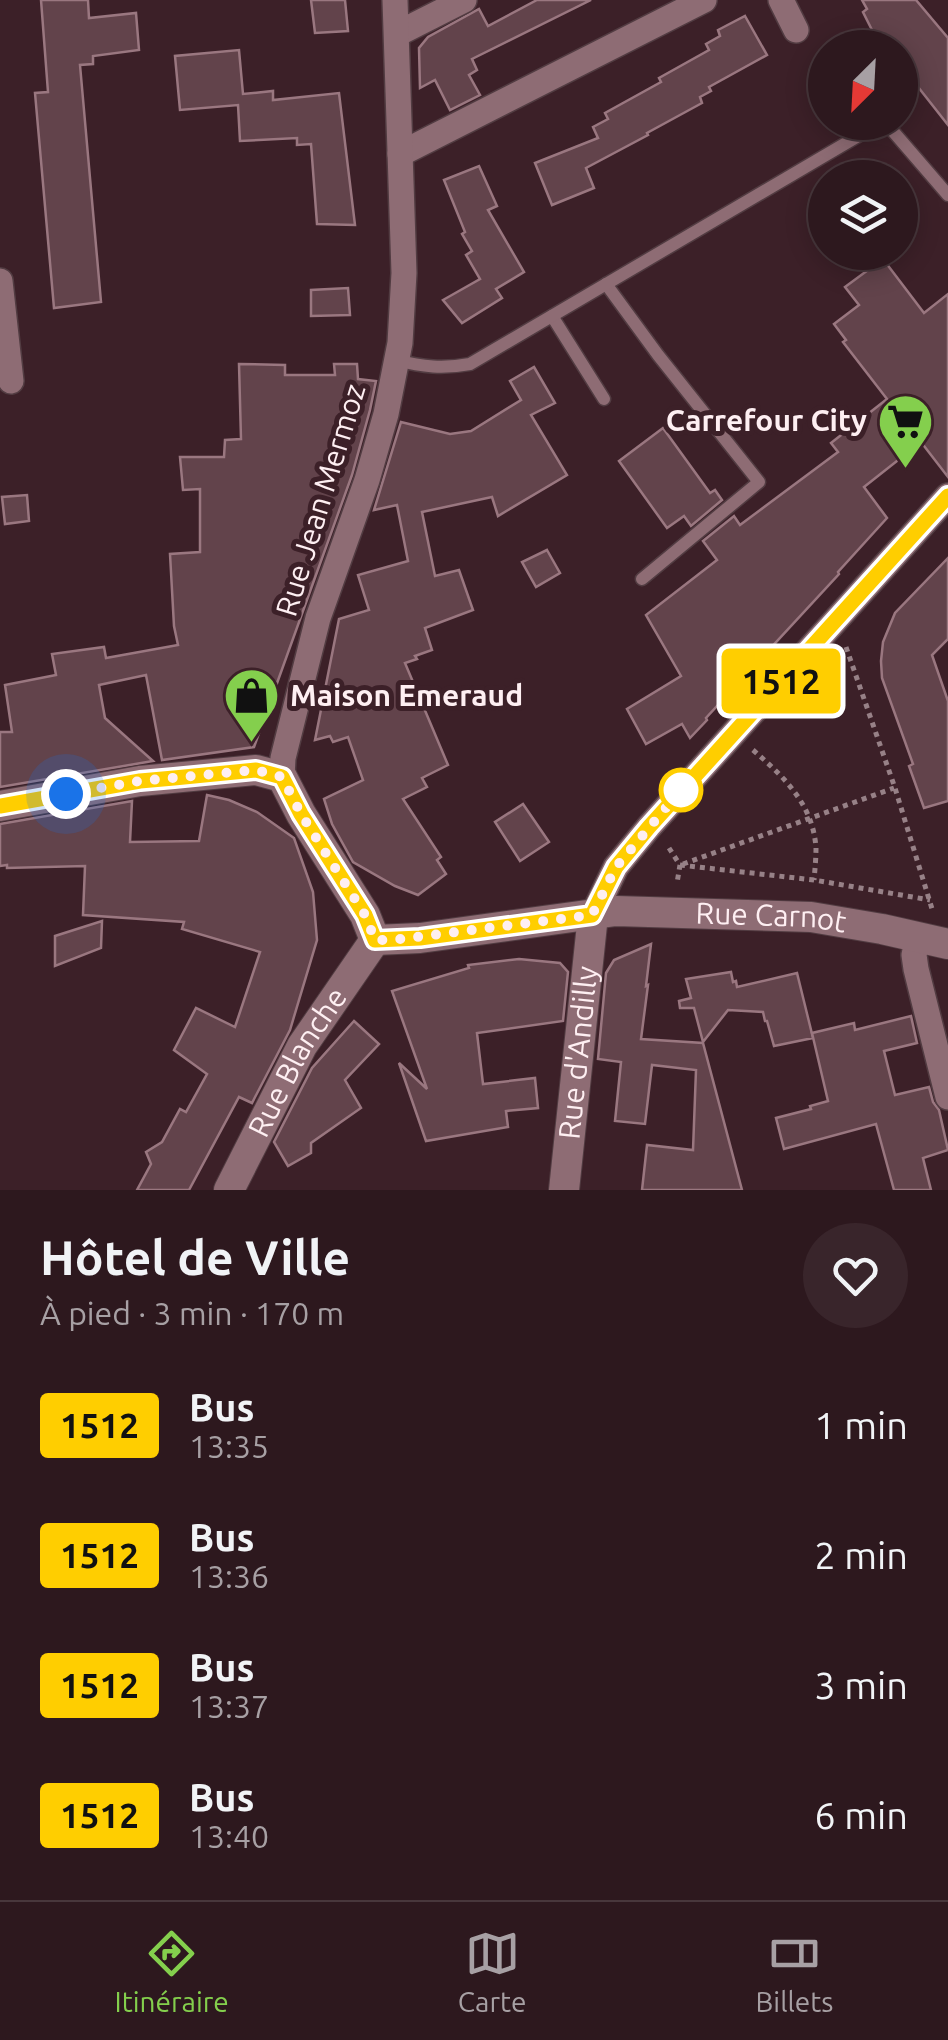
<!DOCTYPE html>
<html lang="fr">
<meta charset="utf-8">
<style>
body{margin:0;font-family:Ubuntu,sans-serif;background:#39252b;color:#f1f3f6;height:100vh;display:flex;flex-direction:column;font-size:38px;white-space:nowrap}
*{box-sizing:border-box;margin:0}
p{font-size:32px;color:#a7a0a4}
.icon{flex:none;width:55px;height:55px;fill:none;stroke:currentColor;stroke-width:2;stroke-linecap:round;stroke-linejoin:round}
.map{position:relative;height:1190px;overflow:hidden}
.details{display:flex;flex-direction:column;background:#2d181e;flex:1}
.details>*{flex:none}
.badge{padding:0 20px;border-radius:8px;font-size:35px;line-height:65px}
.needle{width:65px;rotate:204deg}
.controls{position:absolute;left:808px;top:30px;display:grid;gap:20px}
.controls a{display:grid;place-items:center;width:110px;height:110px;border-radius:50%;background:#2d181e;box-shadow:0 5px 25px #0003,0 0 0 2px #48373c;font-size:50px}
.you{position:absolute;width:50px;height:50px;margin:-25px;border:8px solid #fff;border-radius:50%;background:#1a73e8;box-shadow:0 0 0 15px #1a73e833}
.map>.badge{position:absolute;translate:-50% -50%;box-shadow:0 0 0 5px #fff}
.round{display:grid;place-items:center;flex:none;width:105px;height:105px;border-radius:52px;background:#39252b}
.overview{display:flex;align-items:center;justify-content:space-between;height:170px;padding:0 40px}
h1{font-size:48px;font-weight:700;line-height:75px}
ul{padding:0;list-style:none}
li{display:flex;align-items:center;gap:30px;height:130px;padding:0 40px}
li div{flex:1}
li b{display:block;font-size:38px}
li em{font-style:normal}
li .badge{min-width:110px;font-weight:700;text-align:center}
.menu{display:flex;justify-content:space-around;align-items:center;height:140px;border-top:2px solid #48373c;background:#2d181e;font-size:28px;color:#a7a0a4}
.menu a{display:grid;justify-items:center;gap:5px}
.menu .selected{color:#84cf4d}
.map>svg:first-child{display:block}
</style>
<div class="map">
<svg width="948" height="1190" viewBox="0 0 948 1190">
<rect width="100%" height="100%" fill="#3c2028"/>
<g fill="#62434b" stroke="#9a7780" stroke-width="2.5">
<path d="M 41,0 L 88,0 L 89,18 L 136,13 L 139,50 L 93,56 L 93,64 L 80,65 L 101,302 L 54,308 L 35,93 L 48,92 Z"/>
<path d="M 311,0 L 345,0 L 348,31 L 315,33 Z"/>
<path d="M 537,0 L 591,0 L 472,59 L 477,70 L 469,75 L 480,95 L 450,110 L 435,80 L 420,88 L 419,48 L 428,37 L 479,9 L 488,26 Z"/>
<path d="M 862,0 L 916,0 L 948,38 L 948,125 L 900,64 L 900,48 L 881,48 L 863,12 L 867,9 Z"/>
<path d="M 745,16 L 767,55 L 709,87 L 711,91 L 700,97 L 702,103 L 647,133 L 648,135 L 586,168 L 594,188 L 552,205 L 535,163 L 598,138 L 593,127 L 608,119 L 605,113 L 661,82 L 659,78 L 709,50 L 706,44 L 720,36 L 718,30 Z"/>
<path d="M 239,50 L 243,94 L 273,91 L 273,100 L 339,93 L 355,225 L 317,224 L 311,144 L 297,145 L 297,138 L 240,141 L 238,105 L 180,110 L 175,56 Z"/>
<path d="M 479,166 L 497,206 L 488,210 L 524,272 L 496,289 L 502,298 L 462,323 L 443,300 L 480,279 L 466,255 L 472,251 L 462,234 L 465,232 L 444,180 Z"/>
<path d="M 883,259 L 924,313 L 948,294 L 948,477 L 921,442 L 864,487 L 887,518 L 838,572 L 839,574 L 706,718 L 707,720 L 690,738 L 682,724 L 646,744 L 627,709 L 681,676 L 646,615 L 717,560 L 703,541 L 734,516 L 740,525 L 838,452 L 831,443 L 887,399 L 843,342 L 846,340 L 834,324 L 859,305 L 845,287 Z"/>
<path d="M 348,288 L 350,315 L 311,316 L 311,290 Z"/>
<path d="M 239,364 L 285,365 L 285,375 L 335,375 L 334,364 L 357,364 L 358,379 L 376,381 L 370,410 L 352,475 L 254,747 L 162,760 L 146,675 L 99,685 L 105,718 L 153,761 L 0,787 L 0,732 L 12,732 L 5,685 L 56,675 L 52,654 L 104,647 L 106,658 L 178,645 L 174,626 L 170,554 L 200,552 L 200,489 L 183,490 L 180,457 L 224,457 L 225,440 L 241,439 Z"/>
<path d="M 534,367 L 555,403 L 531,415 L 567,475 L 498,516 L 492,497 L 422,512 L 435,576 L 459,570 L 473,610 L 425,628 L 432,650 L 415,656 L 417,659 L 405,663 L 448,765 L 422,778 L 427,787 L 403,799 L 441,857 L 437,860 L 446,874 L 418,895 L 395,886 L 353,862 L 332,824 L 324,799 L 363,780 L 348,737 L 333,742 L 330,736 L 315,740 L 339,619 L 369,610 L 358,575 L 408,561 L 397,505 L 374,510 L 401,422 L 450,434 L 471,431 L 521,400 L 510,381 Z"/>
<path d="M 663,428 L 710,493 L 715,490 L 722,500 L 691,526 L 684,516 L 667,528 L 619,461 Z"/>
<path d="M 27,495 L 29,521 L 5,524 L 2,497 Z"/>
<path d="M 547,550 L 560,573 L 536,587 L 522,562 Z"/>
<path d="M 948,558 L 948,639 L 932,655 L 948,701 L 948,801 L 924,808 L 909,766 L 913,764 L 882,678 L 881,661 L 883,642 L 895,613 Z"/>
<path d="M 207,795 L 229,800 L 257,812 L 294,838 L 313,892 L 317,940 L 290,1030 L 252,1103 L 239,1097 L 189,1190 L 137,1190 L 151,1164 L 146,1152 L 162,1142 L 180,1109 L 186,1112 L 207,1074 L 174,1050 L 196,1008 L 235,1027 L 260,952 L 182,929 L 184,922 L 83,915 L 85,866 L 7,868 L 7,865 L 0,866 L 0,824 L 132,801 L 130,842 L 199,841 Z"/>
<path d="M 523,804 L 549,842 L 520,861 L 495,822 Z"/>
<path d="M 102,921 L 101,948 L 55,966 L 55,936 Z"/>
<path d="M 651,944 L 646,986 L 648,985 L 641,1039 L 703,1043 L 742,1190 L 642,1190 L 647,1145 L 693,1150 L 696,1070 L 652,1065 L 645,1124 L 615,1121 L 621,1062 L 598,1059 L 606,973 L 614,960 Z"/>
<path d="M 519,959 L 560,963 L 568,972 L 563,1021 L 477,1033 L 483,1084 L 535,1078 L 538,1108 L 506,1111 L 508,1127 L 426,1141 L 399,1063 L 427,1089 L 392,991 L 469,968 L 468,965 Z"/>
<path d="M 731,972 L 733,982 L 736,981 L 737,987 L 797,973 L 813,1038 L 774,1046 L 767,1021 L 765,1021 L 763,1012 L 728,1010 L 703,1042 L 694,1008 L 680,1008 L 679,1001 L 691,998 L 686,979 Z"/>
<path d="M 911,1016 L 917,1043 L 884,1051 L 895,1095 L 929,1087 L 933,1102 L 939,1110 L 948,1150 L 923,1158 L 931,1190 L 894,1190 L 876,1124 L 784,1149 L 776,1118 L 811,1109 L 810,1106 L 828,1101 L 812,1033 L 854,1023 L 855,1030 Z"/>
<path d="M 354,1021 L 379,1044 L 345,1080 L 361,1108 L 311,1143 L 311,1153 L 288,1166 L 274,1142 L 312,1068 Z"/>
</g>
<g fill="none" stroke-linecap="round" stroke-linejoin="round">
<defs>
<g id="service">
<path d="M 885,122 L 948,195"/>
<path d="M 606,284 L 658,355 L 759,482 L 642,579"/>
<path d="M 552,316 L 604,399"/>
<path d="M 396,360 C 423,367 443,369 470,364 L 882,122"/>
</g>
<g id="minor">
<path d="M 781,0 L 796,30"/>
<path d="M 397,34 L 464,0"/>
<path d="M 400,154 L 704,0"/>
<path d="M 0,281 L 11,381"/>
<path d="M 282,777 L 283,758 L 318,618 L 367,480 L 386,414 L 400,343 L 404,273 L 395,0"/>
<path d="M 593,915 L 616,867 L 649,827 L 948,496"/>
<path d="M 918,937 L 914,955 L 916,969 L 948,1097"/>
</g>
<g id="tertiary">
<path d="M 0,806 L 140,781 L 256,770 L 282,777 L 301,814 L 365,915 L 375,940"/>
<path id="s1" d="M 375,940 L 420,938 L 616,911 L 811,917 L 882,929 L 948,944"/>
<path id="s2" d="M 229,1190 L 302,1046 L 375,940"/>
<path id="s3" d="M 564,1190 L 593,915"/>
</g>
</defs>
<use href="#service" stroke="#523c42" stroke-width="15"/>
<use href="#minor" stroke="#523c42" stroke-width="28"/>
<use href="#tertiary" stroke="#523c42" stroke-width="32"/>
<g stroke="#978187" stroke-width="5" stroke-dasharray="5 5" stroke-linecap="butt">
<path d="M 846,647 L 895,788 L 933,912"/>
<path d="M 753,750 C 784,777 813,804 816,848 C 816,858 815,869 814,880"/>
<path d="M 669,848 L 680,865 L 677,883"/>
<path d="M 683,864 L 894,788"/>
<path d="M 680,865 L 814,880 L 930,900"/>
</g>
<use href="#service" stroke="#8e6c74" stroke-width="12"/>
<use href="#minor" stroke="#8e6c74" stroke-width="25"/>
<use href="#tertiary" stroke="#8e6c74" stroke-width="30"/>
</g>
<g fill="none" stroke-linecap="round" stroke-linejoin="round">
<defs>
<path id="line" d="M 0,806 L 140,781 L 174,778 L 256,770 L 282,777 L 301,814 L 365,915 L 375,940 L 420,938 L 592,915 L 616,867 L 649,827 L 948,496"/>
</defs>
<use href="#line" stroke="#fff" stroke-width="22"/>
<use href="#line" stroke="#ffce00" stroke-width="15"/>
<path stroke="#feeff2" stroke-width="10" stroke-dasharray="0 18" d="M 66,794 L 140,781 L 256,770 L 282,777 L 301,814 L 365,915 L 375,940 L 393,940 L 592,915 L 616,867 L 681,790"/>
</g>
<defs>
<symbol id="supermarket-pin" viewBox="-11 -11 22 30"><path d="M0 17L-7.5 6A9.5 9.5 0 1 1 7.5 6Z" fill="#84cf4d" stroke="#3c2028"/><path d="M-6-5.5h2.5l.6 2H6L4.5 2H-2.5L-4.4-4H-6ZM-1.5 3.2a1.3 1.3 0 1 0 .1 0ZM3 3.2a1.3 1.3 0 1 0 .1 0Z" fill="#111"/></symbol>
<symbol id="shop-pin" viewBox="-11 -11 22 30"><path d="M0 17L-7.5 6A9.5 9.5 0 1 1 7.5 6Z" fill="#84cf4d" stroke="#3c2028"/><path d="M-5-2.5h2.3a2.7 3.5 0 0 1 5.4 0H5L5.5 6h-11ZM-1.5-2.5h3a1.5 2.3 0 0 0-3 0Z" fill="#111"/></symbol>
</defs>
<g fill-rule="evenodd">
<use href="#supermarket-pin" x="874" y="390" width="63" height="86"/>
<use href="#shop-pin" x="220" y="664" width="63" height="86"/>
</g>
<circle fill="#fff" stroke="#ffce00" stroke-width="5" cx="681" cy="790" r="20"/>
<g text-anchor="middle" stroke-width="10" stroke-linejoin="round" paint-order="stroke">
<g font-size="30" font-weight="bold" fill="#feeff2" stroke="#3c2028" text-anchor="end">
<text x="867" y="431">Carrefour City</text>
<text x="290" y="706" text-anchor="start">Maison Emeraud</text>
</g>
<g font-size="30" fill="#feeff2" stroke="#3c2028">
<text transform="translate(321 500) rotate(-73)" y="10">Rue Jean Mermoz</text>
<text dy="10" stroke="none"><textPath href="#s1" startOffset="398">Rue Carnot</textPath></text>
<text dy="10" stroke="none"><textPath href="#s3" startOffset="138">Rue d'Andilly</textPath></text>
<text dy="10" stroke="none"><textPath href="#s2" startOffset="145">Rue Blanche</textPath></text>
</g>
</g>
</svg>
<div class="controls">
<a><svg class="needle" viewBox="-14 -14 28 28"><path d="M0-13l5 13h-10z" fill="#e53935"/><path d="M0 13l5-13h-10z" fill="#a7a0a4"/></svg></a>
<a><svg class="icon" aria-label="layers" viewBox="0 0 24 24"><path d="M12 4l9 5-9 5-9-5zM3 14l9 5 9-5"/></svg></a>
</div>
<div class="you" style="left:66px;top:794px"></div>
<b class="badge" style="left:781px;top:681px;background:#ffce00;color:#111">1512</b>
</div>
<section class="details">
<div class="overview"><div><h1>Hôtel de Ville</h1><p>À pied · 3 min · 170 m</p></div><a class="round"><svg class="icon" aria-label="heart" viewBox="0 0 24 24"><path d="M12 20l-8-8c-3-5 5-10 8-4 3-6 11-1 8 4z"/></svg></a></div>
<ul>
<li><span class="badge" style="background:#ffce00;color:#111">1512</span><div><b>Bus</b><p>13:35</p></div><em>1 min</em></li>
<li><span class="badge" style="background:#ffce00;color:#111">1512</span><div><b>Bus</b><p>13:36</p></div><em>2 min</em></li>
<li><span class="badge" style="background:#ffce00;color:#111">1512</span><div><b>Bus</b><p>13:37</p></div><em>3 min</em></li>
<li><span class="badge" style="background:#ffce00;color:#111">1512</span><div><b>Bus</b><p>13:40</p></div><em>6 min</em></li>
</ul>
</section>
<nav class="menu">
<a class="selected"><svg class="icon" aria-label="directions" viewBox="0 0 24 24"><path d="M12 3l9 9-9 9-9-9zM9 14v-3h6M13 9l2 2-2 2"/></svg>Itinéraire</a>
<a><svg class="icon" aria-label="map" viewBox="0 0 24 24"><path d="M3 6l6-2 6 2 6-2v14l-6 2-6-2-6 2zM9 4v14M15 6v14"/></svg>Carte</a>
<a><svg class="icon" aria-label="tickets" viewBox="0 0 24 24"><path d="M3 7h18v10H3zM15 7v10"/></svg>Billets</a>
</nav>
